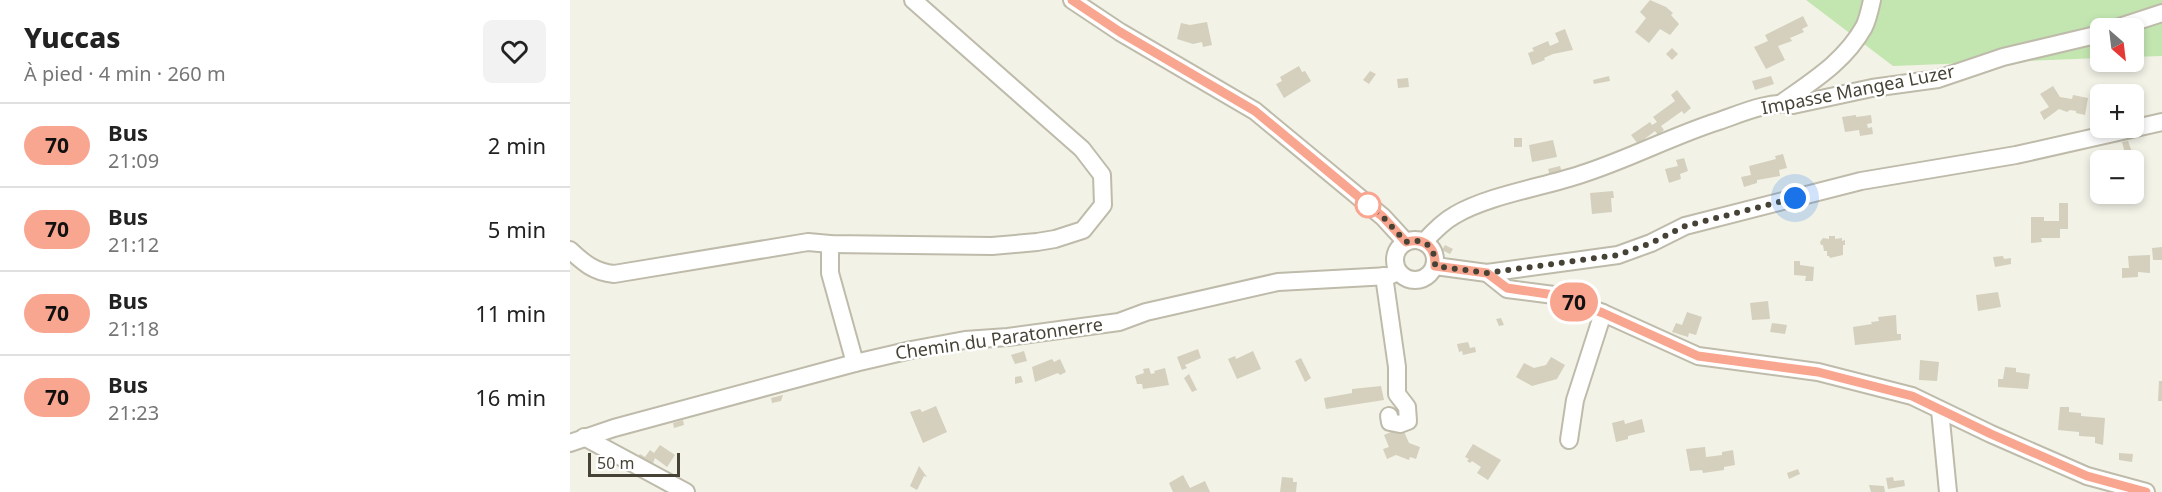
<!DOCTYPE html>
<html lang="fr">
<meta charset="utf-8">
<style>
body{margin:0;font-family:"Noto Sans",sans-serif;background:#f2f2f2;color:#222;height:100vh;display:flex;flex-direction:column;font-size:22px;white-space:nowrap}
*{box-sizing:border-box;margin:0}
p{font-size:20px;color:#767676}
.icon{flex:none;width:33px;height:33px;fill:none;stroke:currentColor;stroke-width:2;stroke-linecap:round;stroke-linejoin:round}
.map{position:relative;flex:1;overflow:hidden}
.sheet{display:flex;flex-direction:column;background:#fff;width:570px}
.sheet>*{flex:none}
.badge{padding:0 12px;border-radius:20px;font-size:21px;line-height:39px}
.needle{width:39px;rotate:152deg}
.controls{position:absolute;left:1520px;top:18px;display:grid;gap:12px}
.controls a{display:grid;place-items:center;width:54px;height:54px;border-radius:9px;background:#fff;box-shadow:0 3px 9px #0003;font-size:30px}
.scale{position:absolute;left:18px;bottom:15px;width:92px;box-sizing:border-box;padding-left:6px;border:3px solid #464336;border-top:0;font-size:16px;line-height:21px;white-space:nowrap;color:#464336;-webkit-text-stroke:4px #fff;paint-order:stroke}
.you{position:absolute;width:30px;height:30px;margin:-15px;border:4px solid #fff;border-radius:50%;background:#1a73e8;box-shadow:0 0 0 9px #1a73e833}
.map>.badge{position:absolute;translate:-50% -50%;box-shadow:0 0 0 3px #fff}
.round{display:grid;place-items:center;flex:none;width:63px;height:63px;border-radius:9px;background:#f2f2f2}
.headline{display:flex;align-items:center;justify-content:space-between;height:102px;padding:0 24px}
h1{font-size:28px;font-weight:800;line-height:45px}
ul{padding:0;list-style:none}
li{display:flex;align-items:center;gap:18px;height:84px;padding:0 24px;border-top:2px solid #e0e0e0}
li div{flex:1}
li b{display:block;font-size:22px}
li em{font-style:normal}
li .badge{min-width:66px;font-weight:700;text-align:center}
main{display:flex;flex:1;min-height:0}
.map>svg:first-child{display:block}
</style>
<main>
<section class="sheet">
<div class="headline"><div><h1>Yuccas</h1><p>À pied · 4 min · 260 m</p></div><a class="round"><svg class="icon" aria-label="heart" viewBox="0 0 24 24"><path d="M12 20l-8-8c-3-5 5-10 8-4 3-6 11-1 8 4z"/></svg></a></div>
<ul>
<li><span class="badge" style="background:#f9a690;color:#111">70</span><div><b>Bus</b><p>21:09</p></div><em>2 min</em></li>
<li><span class="badge" style="background:#f9a690;color:#111">70</span><div><b>Bus</b><p>21:12</p></div><em>5 min</em></li>
<li><span class="badge" style="background:#f9a690;color:#111">70</span><div><b>Bus</b><p>21:18</p></div><em>11 min</em></li>
<li><span class="badge" style="background:#f9a690;color:#111">70</span><div><b>Bus</b><p>21:23</p></div><em>16 min</em></li>
</ul>
</section>
<div class="map">
<svg width="1592" height="492" viewBox="0 0 1592 492">
<rect width="100%" height="100%" fill="#f3f2e7"/>
<path fill="#c3e6b1" d="M 1236,0 L 1592,0 L 1592,56 L 1563,57 L 1563,28 L 1530,28 L 1530,58 L 1323,66 Z"/>
<g fill="#d4d0bd">
<path d="M 1080,0 L 1096,7 L 1103,13 L 1101,15 L 1109,24 L 1100,35 L 1090,29 L 1079,43 L 1065,32 L 1076,18 L 1070,12 Z"/>
<path d="M 1233,16 L 1238,26 L 1232,29 L 1234,32 L 1220,38 L 1222,41 L 1208,46 L 1215,60 L 1196,69 L 1184,47 L 1198,41 L 1195,35 Z"/>
<path d="M 637,22 L 642,45 L 633,47 L 632,42 L 623,44 L 607,39 L 611,23 L 620,25 Z"/>
<path d="M 995,29 L 1003,50 L 983,54 L 974,58 L 975,60 L 962,65 L 958,53 L 964,51 L 962,48 L 978,41 L 980,46 L 989,42 L 985,33 Z"/>
<path d="M 1102,48 L 1108,54 L 1102,60 L 1096,54 Z"/>
<path d="M 729,66 L 732,72 L 735,71 L 741,81 L 714,98 L 706,84 L 712,81 L 710,77 Z"/>
<path d="M 800,71 L 806,74 L 799,84 L 793,80 Z"/>
<path d="M 1039,76 L 1040,81 L 1024,84 L 1023,80 Z"/>
<path d="M 1201,76 L 1204,84 L 1185,90 L 1182,81 Z"/>
<path d="M 838,78 L 839,87 L 828,88 L 827,79 Z"/>
<path d="M 1483,86 L 1490,97 L 1502,99 L 1503,95 L 1518,98 L 1515,115 L 1506,113 L 1506,111 L 1500,110 L 1497,112 L 1489,109 L 1474,120 L 1470,112 L 1479,107 L 1470,94 Z"/>
<path d="M 1107,90 L 1121,108 L 1114,114 L 1112,111 L 1091,126 L 1094,130 L 1088,135 L 1085,131 L 1068,144 L 1061,135 L 1080,122 L 1082,125 L 1087,122 L 1083,117 L 1105,101 L 1101,95 Z"/>
<path d="M 1286,115 L 1286,117 L 1301,115 L 1302,123 L 1297,124 L 1298,128 L 1302,127 L 1303,134 L 1290,136 L 1289,130 L 1275,132 L 1272,117 Z"/>
<rect x="944" y="138" width="8" height="9"/>
<path d="M 983,140 L 987,157 L 962,162 L 959,145 Z"/>
<path d="M 1558,141 L 1562,152 L 1555,153 L 1552,142 Z"/>
<path d="M 1213,154 L 1217,168 L 1209,170 L 1210,176 L 1187,180 L 1187,183 L 1174,187 L 1171,177 L 1181,175 L 1179,166 L 1206,159 L 1205,156 Z"/>
<path d="M 1114,158 L 1118,171 L 1110,174 L 1111,179 L 1099,183 L 1095,169 L 1108,166 L 1106,160 Z"/>
<path d="M 990,166 L 993,176 L 981,179 L 978,169 Z"/>
<path d="M 1043,191 L 1044,198 L 1041,198 L 1042,212 L 1022,214 L 1020,193 Z"/>
<path d="M 1542,194 L 1565,194 L 1565,198 L 1543,198 Z"/>
<path d="M 1489,203 L 1498,203 L 1498,229 L 1490,229 L 1490,238 L 1471,238 L 1472,242 L 1461,243 L 1461,217 L 1474,217 L 1474,221 L 1489,221 Z"/>
<path d="M 1259,236 L 1265,236 L 1265,239 L 1272,238 L 1272,241 L 1275,240 L 1275,245 L 1273,245 L 1273,255 L 1260,258 L 1259,256 L 1257,256 L 1257,251 L 1254,251 L 1253,245 L 1251,245 L 1250,242 L 1253,238 L 1259,239 Z"/>
<path d="M 875,245 L 883,249 L 880,254 L 872,250 Z"/>
<path d="M 1592,247 L 1592,260 L 1583,260 L 1582,248 Z"/>
<path d="M 1580,255 L 1580,273 L 1568,272 L 1568,277 L 1552,278 L 1552,268 L 1559,268 L 1558,256 Z"/>
<path d="M 1433,256 L 1434,259 L 1441,258 L 1441,264 L 1425,267 L 1423,257 Z"/>
<path d="M 1224,261 L 1230,261 L 1230,265 L 1244,267 L 1243,281 L 1235,281 L 1236,276 L 1224,275 Z"/>
<path d="M 1428,292 L 1431,307 L 1408,311 L 1406,295 Z"/>
<path d="M 1198,301 L 1200,319 L 1182,320 L 1180,303 Z"/>
<path d="M 1117,312 L 1132,317 L 1126,335 L 1119,333 L 1118,337 L 1102,332 L 1106,323 L 1112,325 Z"/>
<path d="M 1326,315 L 1327,334 L 1331,334 L 1331,340 L 1285,345 L 1283,327 L 1302,324 L 1301,322 L 1309,321 L 1308,317 Z"/>
<path d="M 931,318 L 934,325 L 929,326 L 926,319 Z"/>
<path d="M 1202,323 L 1217,325 L 1215,334 L 1200,332 Z"/>
<path d="M 898,342 L 900,348 L 905,347 L 906,352 L 893,355 L 892,351 L 889,352 L 887,344 Z"/>
<path d="M 628,349 L 631,358 L 615,365 L 617,368 L 612,370 L 607,357 Z"/>
<path d="M 454,351 L 457,361 L 445,364 L 441,355 Z"/>
<path d="M 683,351 L 691,369 L 667,379 L 658,359 L 665,356 L 666,359 Z"/>
<path d="M 981,357 L 995,365 L 987,379 L 962,386 L 946,377 L 954,363 L 964,368 L 976,365 Z"/>
<path d="M 731,358 L 741,378 L 735,382 L 725,361 Z"/>
<path d="M 482,359 L 484,362 L 490,359 L 496,372 L 490,375 L 488,373 L 465,382 L 462,367 Z"/>
<path d="M 1350,360 L 1369,362 L 1367,381 L 1349,380 Z"/>
<path d="M 1435,367 L 1446,368 L 1446,372 L 1460,374 L 1458,389 L 1428,387 L 1428,379 L 1433,379 Z"/>
<path d="M 579,368 L 581,374 L 585,373 L 584,371 L 595,368 L 599,385 L 573,389 L 572,384 L 567,384 L 565,376 L 574,373 L 573,369 Z"/>
<path d="M 619,374 L 627,390 L 622,392 L 614,378 Z"/>
<path d="M 451,376 L 453,382 L 445,384 L 445,377 Z"/>
<path d="M 1589,381 L 1592,381 L 1592,401 L 1588,401 Z"/>
<path d="M 811,386 L 814,400 L 756,409 L 754,398 L 782,393 L 782,389 Z"/>
<path d="M 213,395 L 211,401 L 202,403 L 201,398 Z"/>
<path d="M 366,406 L 377,432 L 353,443 L 340,412 L 350,409 L 352,412 Z"/>
<path d="M 1490,407 L 1499,407 L 1499,412 L 1511,413 L 1511,416 L 1535,418 L 1533,445 L 1525,443 L 1525,437 L 1509,436 L 1509,432 L 1488,430 Z"/>
<path d="M 1072,419 L 1075,432 L 1058,436 L 1058,439 L 1046,442 L 1042,423 L 1054,420 L 1055,424 Z"/>
<path d="M 113,420 L 114,425 L 104,428 L 103,423 Z"/>
<path d="M 832,427 L 839,443 L 850,447 L 846,459 L 840,457 L 839,460 L 826,455 L 817,459 L 813,449 L 819,447 L 814,435 Z"/>
<path d="M 903,444 L 931,460 L 918,480 L 907,473 L 911,467 L 902,461 L 900,463 L 897,461 L 899,459 L 895,457 Z"/>
<path d="M 90,445 L 105,455 L 97,467 L 85,458 L 82,466 L 67,458 L 70,454 L 75,457 L 80,450 L 84,453 Z"/>
<path d="M 1135,447 L 1136,457 L 1152,455 L 1152,452 L 1163,450 L 1165,465 L 1154,467 L 1154,470 L 1133,473 L 1132,470 L 1120,471 L 1116,449 Z"/>
<path d="M 1549,453 L 1563,454 L 1562,462 L 1549,460 Z"/>
<path d="M 349,466 L 357,477 L 354,476 L 347,490 L 340,486 Z"/>
<path d="M 1228,469 L 1230,474 L 1219,479 L 1217,473 Z"/>
<path d="M 613,475 L 620,488 L 635,481 L 640,492 L 603,492 L 599,483 Z"/>
<path d="M 712,477 L 723,478 L 723,482 L 727,482 L 726,492 L 710,492 Z"/>
<path d="M 1323,477 L 1324,481 L 1334,480 L 1335,486 L 1318,489 L 1316,478 Z"/>
<path d="M 1299,485 L 1314,486 L 1315,492 L 1301,492 Z"/>
</g>
<g fill="none" stroke-linecap="round" stroke-linejoin="round">
<defs>
<g id="minor">
<path d="M 502,0 L 550,32 L 685,111 L 813,217 L 836,242"/>
<path d="M 1546,28 L 1592,13"/>
<path d="M 1213,102 C 1244,80 1275,61 1294,27 C 1298,19 1300,9 1302,0"/>
<circle cx="845" cy="260" r="20"/>
<path d="M 854,242 C 863,232 874,221 885,215 C 919,195 974,187 1012,174 C 1059,159 1102,136 1149,121 C 1169,114 1204,99 1223,105 L 1302,88 L 1368,79 L 1433,57 L 1530,34"/>
<path d="M 260,244 L 260,273 L 285,363"/>
<path d="M 0,250 C 14,263 24,272 44,274 L 238,242 L 260,244 L 422,246 L 467,242 L 485,239 L 513,230 L 533,205 L 532,175 L 512,149 L 343,0"/>
<path d="M 865,266 L 917,273 L 937,289 L 984,295 L 1033,313 L 1128,356 L 1248,372 L 1342,396 L 1421,434 L 1517,476 L 1576,492"/>
<path d="M 917,273 L 1048,255 L 1081,243 L 1115,226 L 1291,181 L 1446,155 L 1592,122"/>
<path d="M 814,276 L 827,367 L 827,394 L 837,407 L 838,421 L 830,424 L 820,422 L 819,416"/>
<path d="M 1370,410 L 1378,492"/>
<path d="M 14,437 L 116,492"/>
<path d="M 999,440 L 1005,400 L 1033,313"/>
<path d="M 0,443 L 44,428 L 285,363 L 341,350 L 395,340 L 438,337 L 549,322 L 576,312 L 708,282 L 819,276 L 828,272"/>
</g>
</defs>
<use href="#minor" stroke="#bebbaa" stroke-width="20"/>
<use href="#minor" stroke="#fff" stroke-width="16"/>
</g>
<g fill="none" stroke-linecap="round" stroke-linejoin="round">
<defs>
<path id="line" d="M 502,0 L 550,32 L 685,111 L 813,217 L 836,242 C 854,237 866,247 865,266 L 917,273 L 937,288 L 984,295 L 1033,313 L 1128,356 L 1248,372 L 1342,396 L 1421,434 L 1517,476 L 1576,492"/>
</defs>
<use href="#line" stroke="#fff" stroke-width="14"/>
<use href="#line" stroke="#f9a690" stroke-width="9"/>
<path stroke="#464336" stroke-width="6" stroke-dasharray="0 10.8" d="M 798,205 L 813,217 L 836,242 C 854,237 866,247 865,266 L 917,273 L 1048,255 L 1081,243 L 1115,226 L 1225,198"/>
</g>
<circle fill="#fff" stroke="#f9a690" stroke-width="3" cx="798" cy="205" r="12"/>
<g text-anchor="middle" stroke-width="5" stroke-linejoin="round" paint-order="stroke">
<g font-size="18" fill="#464336" stroke="#fff">
<text transform="translate(1288 90) rotate(-11)" y="6">Impasse Mangea Luzer</text>
<text transform="translate(429 339) rotate(-8)" y="6">Chemin du Paratonnerre</text>
</g>
</g>
</svg>
<div class="controls">
<a><svg class="needle" viewBox="-14 -14 28 28"><path d="M0-13l5 13h-10z" fill="#e53935"/><path d="M0 13l5-13h-10z" fill="#767676"/></svg></a>
<a>+</a>
<a>−</a>
</div>
<div class="scale">50 m</div>
<div class="you" style="left:1225px;top:198px"></div>
<b class="badge" style="left:1004px;top:302px;background:#f9a690;color:#111">70</b>
</div>
</main>
